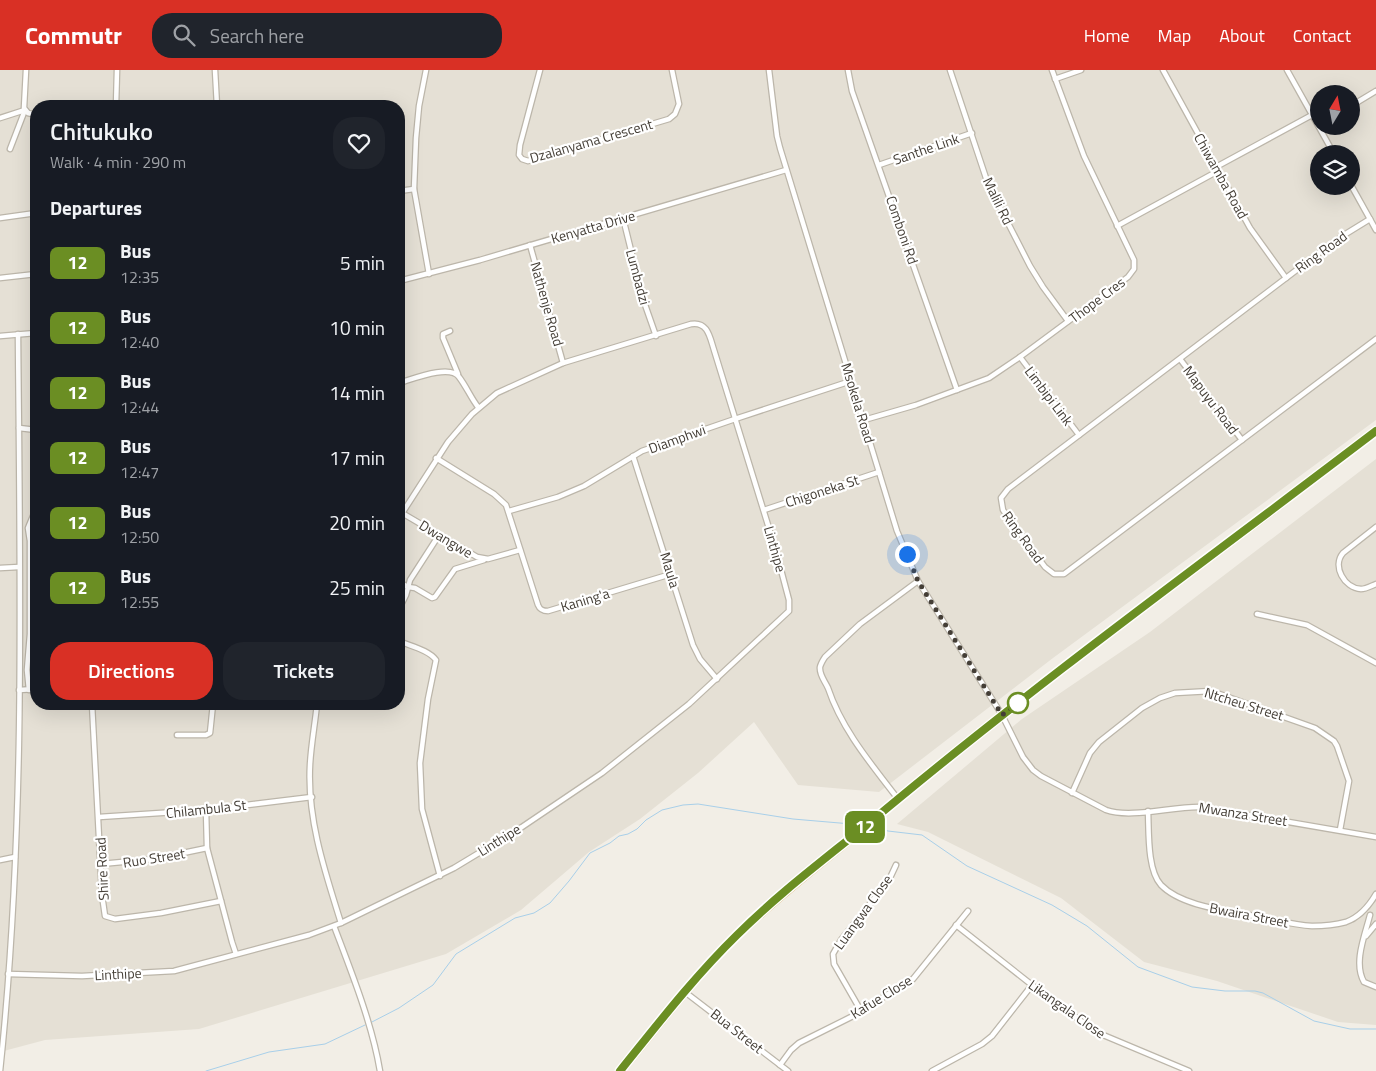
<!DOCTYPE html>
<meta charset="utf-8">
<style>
body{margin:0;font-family:"Titillium Web",sans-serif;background:#20242c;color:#f1f3f6;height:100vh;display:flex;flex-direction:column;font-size:19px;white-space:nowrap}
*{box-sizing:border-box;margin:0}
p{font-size:16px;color:#9ea1a6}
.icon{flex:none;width:28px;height:28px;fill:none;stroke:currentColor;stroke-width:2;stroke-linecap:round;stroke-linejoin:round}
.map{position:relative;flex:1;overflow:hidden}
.sheet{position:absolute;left:30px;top:30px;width:375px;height:610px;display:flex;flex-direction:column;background:#171b24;border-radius:20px;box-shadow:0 5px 20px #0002}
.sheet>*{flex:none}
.badge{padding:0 10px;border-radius:8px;font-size:18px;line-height:32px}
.needle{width:32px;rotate:10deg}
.controls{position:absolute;left:1310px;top:15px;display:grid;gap:10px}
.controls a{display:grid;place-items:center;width:50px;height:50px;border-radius:50%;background:#171b24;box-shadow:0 5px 20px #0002;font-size:25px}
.you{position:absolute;width:25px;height:25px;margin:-12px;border:4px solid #fff;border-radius:50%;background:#1a73e8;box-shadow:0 0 0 8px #1a73e833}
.map>.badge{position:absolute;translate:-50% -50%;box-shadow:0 0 0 2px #fff}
h2{padding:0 20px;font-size:19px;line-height:45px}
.round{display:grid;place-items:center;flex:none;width:52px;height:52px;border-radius:20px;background:#20242c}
.overview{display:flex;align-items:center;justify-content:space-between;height:85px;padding:0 20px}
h1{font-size:24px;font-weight:600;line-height:38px}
.cta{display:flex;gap:10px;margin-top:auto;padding:10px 20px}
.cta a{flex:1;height:58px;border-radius:20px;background:#d93025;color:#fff;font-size:20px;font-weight:600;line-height:58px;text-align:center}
.cta a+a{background:#20242c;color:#f1f3f6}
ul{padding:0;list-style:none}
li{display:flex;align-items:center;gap:15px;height:65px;padding:0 20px}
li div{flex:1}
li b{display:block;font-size:19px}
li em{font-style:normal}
li .badge{min-width:55px;font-weight:700;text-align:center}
header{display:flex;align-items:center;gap:30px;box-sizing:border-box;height:70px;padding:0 25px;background:#d93025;color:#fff}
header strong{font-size:24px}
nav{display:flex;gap:28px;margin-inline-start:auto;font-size:18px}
.search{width:350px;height:45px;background:#20242c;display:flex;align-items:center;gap:12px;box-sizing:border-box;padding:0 18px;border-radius:20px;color:#9ea1a6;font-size:19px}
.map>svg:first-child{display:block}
</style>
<header>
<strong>Commutr</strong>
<div class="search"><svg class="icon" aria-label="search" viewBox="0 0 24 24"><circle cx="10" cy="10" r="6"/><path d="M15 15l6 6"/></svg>Search here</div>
<nav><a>Home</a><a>Map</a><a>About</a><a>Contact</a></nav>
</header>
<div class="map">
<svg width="1376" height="1001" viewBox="0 0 1376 1001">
<rect width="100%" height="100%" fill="#f2eee6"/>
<g fill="#e5e0d5" fill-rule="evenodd">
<path d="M 0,0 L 1376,0 L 1376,350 L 1053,588 L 879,722 L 798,715 L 754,652 L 698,703 L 640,749 L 589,782 L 521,840 L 446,884 L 199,959 L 45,970 L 0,982 ZM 1319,24 L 1351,24 L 1351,56 L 1319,56 ZM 36,36 L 399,36 L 399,634 L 36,634 ZM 1319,84 L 1351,84 L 1351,116 L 1319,116 Z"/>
<path d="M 1376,389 L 1376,955 L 1338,952 L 1217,911 L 1144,892 L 1061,828 L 928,762 L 897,754 L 1022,649 L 1150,562 Z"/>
</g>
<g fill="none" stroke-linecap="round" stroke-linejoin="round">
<g stroke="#a8cfe9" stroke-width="1">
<path d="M 870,756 L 888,761 L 922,765 L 967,796 L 1052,835 L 1087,856 L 1138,897 L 1192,917 L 1225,921 L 1255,921 L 1263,923 L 1314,951 L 1350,959 L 1376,959"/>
<path d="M 370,953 L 399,938 L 433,915 L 456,884 L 515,848 L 534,843 L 550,833 L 569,811 L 590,783 L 610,773 L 619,766 L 628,764 L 637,759 L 646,750 L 662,740 L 683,735 L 698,734 L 793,749 L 863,755"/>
<path d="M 206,1001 L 269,982 L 325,974 L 365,955"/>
</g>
<defs>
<g id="street">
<path d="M 26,0 L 24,38 L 28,43 L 36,45"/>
<path d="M 215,0 L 217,36"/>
<path d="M 426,0 L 419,36 L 416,68 L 414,119 L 429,204"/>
<path d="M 540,0 L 520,75 L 519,85 L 522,89 L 528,91 L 669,49 L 675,44 L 679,34 L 672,0"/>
<path d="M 769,0 L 777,66 L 780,78 L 897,461 L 918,511 L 1002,645 L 1023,687 L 1033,700 L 1041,706 L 1106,740 C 1131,749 1173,736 1201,737 L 1376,767"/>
<path d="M 848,0 L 852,21 L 957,320"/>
<path d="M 950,0 L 988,114 L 1030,196 L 1043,217 L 1068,251"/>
<path d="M 1163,0 L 1250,158 L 1286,208"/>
<path d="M 1287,0 L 1334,84"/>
<path d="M 1055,9 L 1081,0"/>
<path d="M 116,36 L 117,0"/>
<path d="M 1351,36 L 1376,21"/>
<path d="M 0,48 L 25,40"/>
<path d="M 10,79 L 25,40"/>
<path d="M 879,95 L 972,63"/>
<path d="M 1216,97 L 1312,45"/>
<path d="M 1351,115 L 1376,160"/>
<path d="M 399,121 L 414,119"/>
<path d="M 0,148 L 36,143"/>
<path d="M 623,148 L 643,229 L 656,266"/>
<path d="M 1370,149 L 1344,165 L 1319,183 L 1008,419 L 1001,428 L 1003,440 L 1045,497 L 1054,504 L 1064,504 L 1376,269"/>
<path d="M 1117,156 L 1218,101"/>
<path d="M 530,175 L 563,293"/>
<path d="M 0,208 L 36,204"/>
<path d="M 399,211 L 480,190 L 786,100"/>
<path d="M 450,261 L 443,264 L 443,268 L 458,304"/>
<path d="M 0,266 L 36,263"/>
<path d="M 1020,287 L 1079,365"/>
<path d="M 1180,289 L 1242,370"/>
<path d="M 399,313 C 413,309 450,294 459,307 C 466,316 471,328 478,337"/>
<path d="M 864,350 L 916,335 L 989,308 L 1020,287 L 1128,207 L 1134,199 L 1134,190 L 1084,86 L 1052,0"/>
<path d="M 19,358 L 36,360"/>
<path d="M 35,360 L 36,375"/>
<path d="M 633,386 L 693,575 L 700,589 L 717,609"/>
<path d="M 436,388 L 494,424 L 506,435 L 538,535 C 540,540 543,541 548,541 L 671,504"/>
<path d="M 764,440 L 879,402"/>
<path d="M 509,441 L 558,427 L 584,416 L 642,381 L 735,349 L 851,311"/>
<path d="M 402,443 L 477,487 L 488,489 L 520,480"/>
<path d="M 1376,457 L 1343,483 C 1332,496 1344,518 1361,519 C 1366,519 1371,516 1376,514"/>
<path d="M 0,498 L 19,497"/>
<path d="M 399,512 L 408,517 L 415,518 L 432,528 L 435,527 L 455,499 L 484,490"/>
<path d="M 1257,544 L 1307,555 L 1376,593"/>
<path d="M 399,552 L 401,545 L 400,537 L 406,525 L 410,510 L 439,465"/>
<path d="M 399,571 C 410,576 429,580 436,590 L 428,629 L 420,693 L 422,739 L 440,806"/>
<path d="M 19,620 L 36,619"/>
<path d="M 29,620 L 27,600 L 30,564 L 30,471 L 28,458 L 35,441 L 36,427"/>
<path d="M 92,634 L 102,825 L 105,846 L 115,849 L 161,843 L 221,831"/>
<path d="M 317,634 C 315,654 311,675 310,695 C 307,749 325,802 341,853"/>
<path d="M 177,665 L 206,665 L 210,663 L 213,634"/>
<path d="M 1072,723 L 1090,683 L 1099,672 L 1142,638 L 1160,628 L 1175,623 L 1211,621 L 1315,658 L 1334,671 L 1337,676 L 1349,711 L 1340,760"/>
<path d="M 898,729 C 872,695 842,660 828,618 C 825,611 819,605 820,597 C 821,593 823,590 825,587 L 860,554 L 918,511"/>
<path d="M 206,740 L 207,778 L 232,872 L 236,884"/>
<path d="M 1148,741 C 1149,761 1147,800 1161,815 C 1182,837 1231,841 1259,847 C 1276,850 1294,855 1312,856 C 1323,856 1335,855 1346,852 C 1360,847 1369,836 1376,824"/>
<path d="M 99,747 L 206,740 L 312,727"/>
<path d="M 0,790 L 15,787"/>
<path d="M 101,794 L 154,789 L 207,778"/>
<path d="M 1370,845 C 1365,865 1353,893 1364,912 L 1376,917"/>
<path d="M 956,855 L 1032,915 L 1096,962 L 1189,1001"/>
<path d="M 334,856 C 351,901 372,953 380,1001"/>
<path d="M 1366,866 L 1376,854"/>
<path d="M 8,904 L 82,906 L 174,901 L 309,865 L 341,853 L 454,798 L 522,757 L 602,703 L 689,634 L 789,541 L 789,530 L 776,481 L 714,280 C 710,268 708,251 691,254 L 563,293 L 497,323 L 472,344 L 448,372 L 399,448"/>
<path d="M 685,922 L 788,1001"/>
<path d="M 861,941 L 834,894 L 833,884 L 841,870 L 889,810 L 896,795"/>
<path d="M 780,995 L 791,980 L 799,973 L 851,947 L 913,909 L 968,841"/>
<path d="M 0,1001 C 26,756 20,510 18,264"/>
<path d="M 932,1001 L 982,974 L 992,966 L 1032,915"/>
</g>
<path id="highway" d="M 620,1001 C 658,955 694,907 737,865 C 780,823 829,787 874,749 C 1036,613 1208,490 1376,361"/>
</defs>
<use href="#street" stroke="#bcb6aa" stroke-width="7"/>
<use href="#highway" stroke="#cf9b43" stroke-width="10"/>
<use href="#street" stroke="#fff" stroke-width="4.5"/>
<use href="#highway" stroke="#f1c672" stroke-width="8"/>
</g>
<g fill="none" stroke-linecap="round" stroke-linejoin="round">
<defs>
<path id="line" d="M 620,1001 C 657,955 694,907 737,865 C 783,819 836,781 886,739 C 1045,607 1212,486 1376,361"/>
</defs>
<use href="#line" stroke="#fff" stroke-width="11"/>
<use href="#line" stroke="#6b8e23" stroke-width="8"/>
<path stroke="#443e36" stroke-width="5" stroke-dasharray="0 9" d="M 907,484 L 918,511 L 1002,645 L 1018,633"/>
</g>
<circle fill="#fff" stroke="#6b8e23" stroke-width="2.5" cx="1018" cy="633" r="10"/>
<g text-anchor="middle" stroke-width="4.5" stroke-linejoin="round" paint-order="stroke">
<g font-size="14" fill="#443e36" stroke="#fff">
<text transform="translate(591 71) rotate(-16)" y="5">Dzalanyama Crescent</text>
<text transform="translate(926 79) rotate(-19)" y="5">Santhe Link</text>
<text transform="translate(1221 106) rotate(61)" y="5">Chiwamba Road</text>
<text transform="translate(998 131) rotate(64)" y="5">Malili Rd</text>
<text transform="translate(593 157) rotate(-16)" y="5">Kenyatta Drive</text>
<text transform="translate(902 160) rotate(71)" y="5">Comboni Rd</text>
<text transform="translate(1321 182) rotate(-36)" y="5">Ring Road</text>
<text transform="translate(638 207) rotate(75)" y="5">Lumbadzi</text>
<text transform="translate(1097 230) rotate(-37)" y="5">Thope Cres</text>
<text transform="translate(547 234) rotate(74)" y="5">Nathenje Road</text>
<text transform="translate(1049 326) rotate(53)" y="5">Limbipi Link</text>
<text transform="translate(1211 330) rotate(53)" y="5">Mapuyu Road</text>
<text transform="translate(858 333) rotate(73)" y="5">Msokela Road</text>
<text transform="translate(677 369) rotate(-20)" y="5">Diamphwi</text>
<text transform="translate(822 421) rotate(-18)" y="5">Chigoneka St</text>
<text transform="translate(1023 467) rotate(54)" y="5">Ring Road</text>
<text transform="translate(446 469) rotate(31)" y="5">Dwangwe</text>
<text transform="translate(775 479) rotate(74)" y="5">Linthipe</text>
<text transform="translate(670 500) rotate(73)" y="5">Maula</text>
<text transform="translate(585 530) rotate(-17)" y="5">Kaning'a</text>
<text transform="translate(1244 634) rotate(17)" y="5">Ntcheu Street</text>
<text transform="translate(206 739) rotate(-6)" y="5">Chilambula St</text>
<text transform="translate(1243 744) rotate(9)" y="5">Mwanza Street</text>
<text transform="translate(499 770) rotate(-32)" y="5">Linthipe</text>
<text transform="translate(154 788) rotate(-9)" y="5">Ruo Street</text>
<text transform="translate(102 799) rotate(-93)" y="5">Shire Road</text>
<text transform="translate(863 842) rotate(-54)" y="5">Luangwa Close</text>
<text transform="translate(1249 845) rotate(11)" y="5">Bwaira Street</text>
<text transform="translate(118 904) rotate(-3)" y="5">Linthipe</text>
<text transform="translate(881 927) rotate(-32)" y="5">Kafue Close</text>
<text transform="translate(1067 939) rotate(35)" y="5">Likangala Close</text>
<text transform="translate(737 961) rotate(38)" y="5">Bua Street</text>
</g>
</g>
</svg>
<div class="controls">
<a><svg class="needle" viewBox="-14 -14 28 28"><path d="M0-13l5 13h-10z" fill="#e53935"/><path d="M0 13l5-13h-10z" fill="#9ea1a6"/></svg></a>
<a><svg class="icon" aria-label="layers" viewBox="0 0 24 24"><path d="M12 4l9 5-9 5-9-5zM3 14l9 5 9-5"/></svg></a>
</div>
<div class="you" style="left:907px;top:484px"></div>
<b class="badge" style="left:865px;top:757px;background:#6b8e23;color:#fff">12</b>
<section class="sheet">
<div class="overview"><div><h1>Chitukuko</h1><p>Walk · 4 min · 290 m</p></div><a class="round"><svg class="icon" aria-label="heart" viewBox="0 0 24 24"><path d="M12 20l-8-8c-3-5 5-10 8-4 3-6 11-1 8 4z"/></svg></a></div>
<h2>Departures</h2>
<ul>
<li><span class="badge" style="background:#6b8e23;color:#fff">12</span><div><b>Bus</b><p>12:35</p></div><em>5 min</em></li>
<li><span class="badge" style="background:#6b8e23;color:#fff">12</span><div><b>Bus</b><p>12:40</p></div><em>10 min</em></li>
<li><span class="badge" style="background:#6b8e23;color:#fff">12</span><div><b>Bus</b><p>12:44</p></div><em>14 min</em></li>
<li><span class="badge" style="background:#6b8e23;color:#fff">12</span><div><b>Bus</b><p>12:47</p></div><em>17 min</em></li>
<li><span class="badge" style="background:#6b8e23;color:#fff">12</span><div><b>Bus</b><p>12:50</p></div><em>20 min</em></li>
<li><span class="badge" style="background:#6b8e23;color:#fff">12</span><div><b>Bus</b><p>12:55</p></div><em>25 min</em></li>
</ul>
<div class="cta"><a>Directions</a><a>Tickets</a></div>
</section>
</div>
